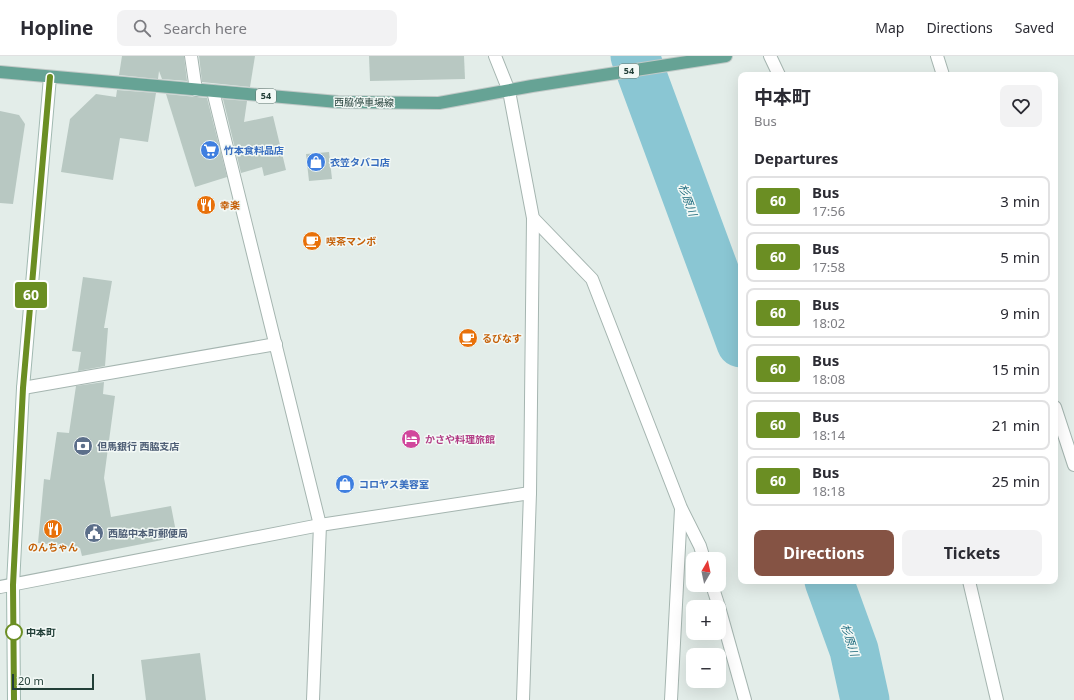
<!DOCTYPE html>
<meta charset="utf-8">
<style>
body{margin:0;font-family:"Noto Sans","Noto Sans JP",sans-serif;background:#f2f2f3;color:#2b2b33;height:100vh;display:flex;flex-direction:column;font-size:15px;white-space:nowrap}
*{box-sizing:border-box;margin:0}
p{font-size:13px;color:#7c7c81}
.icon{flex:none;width:22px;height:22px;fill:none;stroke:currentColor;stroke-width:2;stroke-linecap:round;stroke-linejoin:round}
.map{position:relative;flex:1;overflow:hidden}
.panel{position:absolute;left:738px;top:16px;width:320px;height:512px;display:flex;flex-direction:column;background:#fff;border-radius:8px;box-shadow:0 4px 16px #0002}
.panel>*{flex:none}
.badge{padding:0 8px;border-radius:3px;font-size:14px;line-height:26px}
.needle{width:26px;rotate:9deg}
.buttons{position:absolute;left:686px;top:496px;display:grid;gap:8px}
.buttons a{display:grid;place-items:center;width:40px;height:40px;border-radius:8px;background:#fff;box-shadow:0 4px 16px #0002;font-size:20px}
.scale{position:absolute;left:12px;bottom:10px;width:82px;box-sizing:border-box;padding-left:4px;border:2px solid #223f38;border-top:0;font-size:11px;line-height:14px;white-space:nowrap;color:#223f38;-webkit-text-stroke:3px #f3f9f6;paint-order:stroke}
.map>.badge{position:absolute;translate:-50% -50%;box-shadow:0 0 0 2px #fff}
h2{padding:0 16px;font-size:15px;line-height:36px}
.round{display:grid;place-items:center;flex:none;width:42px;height:42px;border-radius:8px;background:#f2f2f3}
.head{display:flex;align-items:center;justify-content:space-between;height:68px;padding:0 16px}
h1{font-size:19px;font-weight:700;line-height:30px}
.button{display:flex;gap:8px;margin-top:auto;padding:8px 16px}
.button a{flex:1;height:46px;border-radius:8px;background:#855344;color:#fff;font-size:16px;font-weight:700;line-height:46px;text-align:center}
.button a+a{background:#f2f2f3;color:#2b2b33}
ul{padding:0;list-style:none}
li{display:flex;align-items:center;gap:12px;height:50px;margin:0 8px 6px;padding:0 8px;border:2px solid #e1e1e2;border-radius:8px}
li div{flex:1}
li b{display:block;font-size:15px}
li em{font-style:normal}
li .badge{min-width:44px;font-weight:700;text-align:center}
header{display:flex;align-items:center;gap:24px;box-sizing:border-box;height:56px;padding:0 20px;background:#fff;border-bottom:1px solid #e1e1e2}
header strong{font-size:19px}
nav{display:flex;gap:22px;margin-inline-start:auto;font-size:14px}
.search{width:280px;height:36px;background:#f2f2f3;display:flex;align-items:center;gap:10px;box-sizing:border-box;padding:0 14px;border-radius:8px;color:#7c7c81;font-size:15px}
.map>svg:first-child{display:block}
</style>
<header>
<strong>Hopline</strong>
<div class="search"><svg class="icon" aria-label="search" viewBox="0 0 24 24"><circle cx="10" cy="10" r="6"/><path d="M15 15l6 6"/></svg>Search here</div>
<nav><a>Map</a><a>Directions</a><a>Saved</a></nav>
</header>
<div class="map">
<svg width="1074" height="644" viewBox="0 0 1074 644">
<rect width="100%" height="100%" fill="#e3ede9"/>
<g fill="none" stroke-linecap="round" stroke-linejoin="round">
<g stroke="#8ac6d3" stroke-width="49">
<path d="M 635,0 L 741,287"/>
<path d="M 829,525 L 854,594 L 865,644"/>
</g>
</g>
<g fill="#b8c8c2">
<path d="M 122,0 L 184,0 L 187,25 L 162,23 L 159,15 L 158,23 L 119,19 Z"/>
<path d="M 199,0 L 255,0 L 250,31 L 202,26 Z"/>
<path d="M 369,0 L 464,0 L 465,23 L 370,25 Z"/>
<path d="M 117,34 L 156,37 L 148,86 L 120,82 L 113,124 L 61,116 L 70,63 L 96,38 L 116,41 Z"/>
<path d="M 166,38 L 207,42 L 227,121 L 195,131 Z"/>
<path d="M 223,43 L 247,45 L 244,66 L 273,60 L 286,114 L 264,120 L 262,111 L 241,117 Z"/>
<path d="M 0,55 L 19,59 L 25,68 L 13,148 L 0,147 Z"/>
<path d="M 329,96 L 332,123 L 309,125 L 306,98 Z"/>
<path d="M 83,221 L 112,225 L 104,272 L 108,272 L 105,310 L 78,315 L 81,296 L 72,295 Z"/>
<path d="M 104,326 L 103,338 L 115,340 L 104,422 L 111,461 L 171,450 L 177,481 L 82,500 L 80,492 L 38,487 L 44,423 L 50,424 L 57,376 L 69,377 L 76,330 Z"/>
<path d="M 200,597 L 206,644 L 146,644 L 141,604 Z"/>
</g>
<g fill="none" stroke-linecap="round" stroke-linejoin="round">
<defs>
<g id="street">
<path d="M 191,0 L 196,34"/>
<path d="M 495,0 L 509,35 L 533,162 L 592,223 L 681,452 L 700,490 L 704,503"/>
<path d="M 770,0 L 779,19"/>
<path d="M 937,0 L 943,19"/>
<path d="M 213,35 L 320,469 L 313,644"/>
<path d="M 23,332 L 276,288"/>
<path d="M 1055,351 L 1074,409"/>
<path d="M 969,525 L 997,644"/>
<path d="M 712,529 L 719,551"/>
<path d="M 0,531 L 320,469 L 530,437"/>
<path d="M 719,551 L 745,644"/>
<path d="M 523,644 L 530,437 L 533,162"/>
<path d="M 671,644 L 681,453"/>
</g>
<path id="secondary" d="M 14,644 L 13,529 L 23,332 L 50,21"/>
<path id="primary" d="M 0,16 L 338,46 L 439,47 L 532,30 L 726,0"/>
</defs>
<use href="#street" stroke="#a5b5b0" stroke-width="14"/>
<use href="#secondary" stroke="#a1b9b1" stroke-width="14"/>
<use href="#primary" stroke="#c1c9c7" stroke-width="14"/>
<use href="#street" stroke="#fff" stroke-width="12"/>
<use href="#secondary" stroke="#fff" stroke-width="12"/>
<use href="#primary" stroke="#66a395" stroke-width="12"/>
</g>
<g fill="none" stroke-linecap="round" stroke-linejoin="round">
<defs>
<path id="line" d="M 14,644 L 13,529 L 23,332 L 50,21"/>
</defs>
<use href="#line" stroke="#fff" stroke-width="9"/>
<use href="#line" stroke="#6b8e23" stroke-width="6"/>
</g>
<defs>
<symbol id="supermarket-disc" viewBox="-11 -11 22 22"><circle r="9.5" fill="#3f7fe0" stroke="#f3f9f6"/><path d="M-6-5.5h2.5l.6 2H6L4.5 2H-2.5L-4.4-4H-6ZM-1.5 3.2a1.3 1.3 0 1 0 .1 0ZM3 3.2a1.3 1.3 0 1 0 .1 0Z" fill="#fff"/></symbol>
<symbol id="shop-disc" viewBox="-11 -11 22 22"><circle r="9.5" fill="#3f7fe0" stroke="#f3f9f6"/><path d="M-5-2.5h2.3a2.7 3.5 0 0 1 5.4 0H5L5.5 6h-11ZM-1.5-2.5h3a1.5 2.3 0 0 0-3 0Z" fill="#fff"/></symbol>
<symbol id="restaurant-disc" viewBox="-11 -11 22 22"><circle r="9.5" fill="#e8710a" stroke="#f3f9f6"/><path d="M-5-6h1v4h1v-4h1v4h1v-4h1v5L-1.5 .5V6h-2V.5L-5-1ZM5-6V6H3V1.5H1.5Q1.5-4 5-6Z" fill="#fff"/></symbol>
<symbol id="cafe-disc" viewBox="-11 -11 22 22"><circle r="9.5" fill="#e8710a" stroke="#f3f9f6"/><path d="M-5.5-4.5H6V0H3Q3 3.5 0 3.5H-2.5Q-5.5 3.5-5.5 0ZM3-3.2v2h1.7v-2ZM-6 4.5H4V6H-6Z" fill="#fff"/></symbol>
<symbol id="hotel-disc" viewBox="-11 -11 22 22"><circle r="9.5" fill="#d1479c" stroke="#f3f9f6"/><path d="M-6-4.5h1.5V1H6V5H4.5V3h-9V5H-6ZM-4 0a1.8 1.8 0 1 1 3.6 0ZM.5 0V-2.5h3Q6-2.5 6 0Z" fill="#fff"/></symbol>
<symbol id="bank-disc" viewBox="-11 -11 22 22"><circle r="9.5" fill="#5c6f8a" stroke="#f3f9f6"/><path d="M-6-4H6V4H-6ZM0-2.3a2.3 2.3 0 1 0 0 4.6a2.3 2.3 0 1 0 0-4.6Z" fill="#fff"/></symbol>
<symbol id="civic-disc" viewBox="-11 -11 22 22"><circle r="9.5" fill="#5c6f8a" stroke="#f3f9f6"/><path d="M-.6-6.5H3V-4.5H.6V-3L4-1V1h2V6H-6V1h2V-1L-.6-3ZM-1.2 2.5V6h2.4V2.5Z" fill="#fff"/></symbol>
</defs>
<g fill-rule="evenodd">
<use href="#supermarket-disc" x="199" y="83" width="22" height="22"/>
<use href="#shop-disc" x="305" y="95" width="22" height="22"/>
<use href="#restaurant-disc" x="195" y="138" width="22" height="22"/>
<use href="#cafe-disc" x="301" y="174" width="22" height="22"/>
<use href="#cafe-disc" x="457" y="271" width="22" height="22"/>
<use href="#hotel-disc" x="400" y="372" width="22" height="22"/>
<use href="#bank-disc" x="72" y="379" width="22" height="22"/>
<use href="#shop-disc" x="334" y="417" width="22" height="22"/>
<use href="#restaurant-disc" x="42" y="462" width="22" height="22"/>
<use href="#civic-disc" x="83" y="466" width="22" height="22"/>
</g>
<circle fill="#fff" stroke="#6b8e23" stroke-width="2" cx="14" cy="576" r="8"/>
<g text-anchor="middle" stroke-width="3" stroke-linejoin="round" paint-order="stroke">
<g fill="#f3f9f6" stroke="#617771" stroke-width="1">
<rect x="619" y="8" width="20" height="14" rx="3"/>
<rect x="256" y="33" width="20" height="14" rx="3"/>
</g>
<g font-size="9" font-weight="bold" fill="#223f38">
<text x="629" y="18">54</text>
<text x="266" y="43">54</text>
</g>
<g font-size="10" fill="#223f38" stroke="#f3f9f6">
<text transform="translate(364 46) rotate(1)" y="4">西脇停車場線</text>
</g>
<g font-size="10" font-weight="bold" fill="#366cbe" stroke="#f3f9f6" text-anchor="start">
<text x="224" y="98">竹本食料品店</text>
<text x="330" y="110">衣笠タバコ店</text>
<text x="359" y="432">コロヤス美容室</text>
</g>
<g font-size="10" font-weight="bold" fill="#c56008" stroke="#f3f9f6" text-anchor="start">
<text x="220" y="153">幸楽</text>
<text x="326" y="189">喫茶マンボ</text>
<text x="482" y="286">るびなす</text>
<text x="53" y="495" text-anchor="middle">のんちゃん</text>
</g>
<g font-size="10" font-weight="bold" fill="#b23c85" stroke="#f3f9f6" text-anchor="start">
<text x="425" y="387">かさや料理旅館</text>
</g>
<g font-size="10" font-weight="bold" fill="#4e5e75" stroke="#f3f9f6" text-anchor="start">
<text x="97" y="394">但馬銀行 西脇支店</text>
<text x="108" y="481">西脇中本町郵便局</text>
</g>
<g font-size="10" font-weight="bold" fill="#223f38" stroke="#f3f9f6" text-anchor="start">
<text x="26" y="580">中本町</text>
</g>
<g font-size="11" font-style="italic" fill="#1b697c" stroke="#f3f9f6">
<text transform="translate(688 144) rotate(70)" y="4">杉原川</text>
<text transform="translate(850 584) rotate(72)" y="4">杉原川</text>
</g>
</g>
</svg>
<div class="buttons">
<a><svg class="needle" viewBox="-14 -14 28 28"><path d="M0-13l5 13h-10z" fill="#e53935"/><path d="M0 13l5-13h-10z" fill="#7c7c81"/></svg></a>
<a>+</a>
<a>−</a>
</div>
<div class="scale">20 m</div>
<b class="badge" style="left:31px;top:239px;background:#6b8e23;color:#fff">60</b>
<section class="panel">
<div class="head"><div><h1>中本町</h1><p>Bus</p></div><a class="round"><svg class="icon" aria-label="heart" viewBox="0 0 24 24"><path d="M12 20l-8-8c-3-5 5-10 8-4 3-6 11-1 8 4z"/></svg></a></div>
<h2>Departures</h2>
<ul>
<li><span class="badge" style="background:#6b8e23;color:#fff">60</span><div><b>Bus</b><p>17:56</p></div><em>3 min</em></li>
<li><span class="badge" style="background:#6b8e23;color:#fff">60</span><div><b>Bus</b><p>17:58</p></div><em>5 min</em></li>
<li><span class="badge" style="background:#6b8e23;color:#fff">60</span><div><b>Bus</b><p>18:02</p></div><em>9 min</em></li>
<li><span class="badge" style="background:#6b8e23;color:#fff">60</span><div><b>Bus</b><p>18:08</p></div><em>15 min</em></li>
<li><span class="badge" style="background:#6b8e23;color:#fff">60</span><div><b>Bus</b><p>18:14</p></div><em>21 min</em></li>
<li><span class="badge" style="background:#6b8e23;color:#fff">60</span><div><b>Bus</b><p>18:18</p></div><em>25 min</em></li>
</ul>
<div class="button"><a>Directions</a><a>Tickets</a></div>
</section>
</div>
